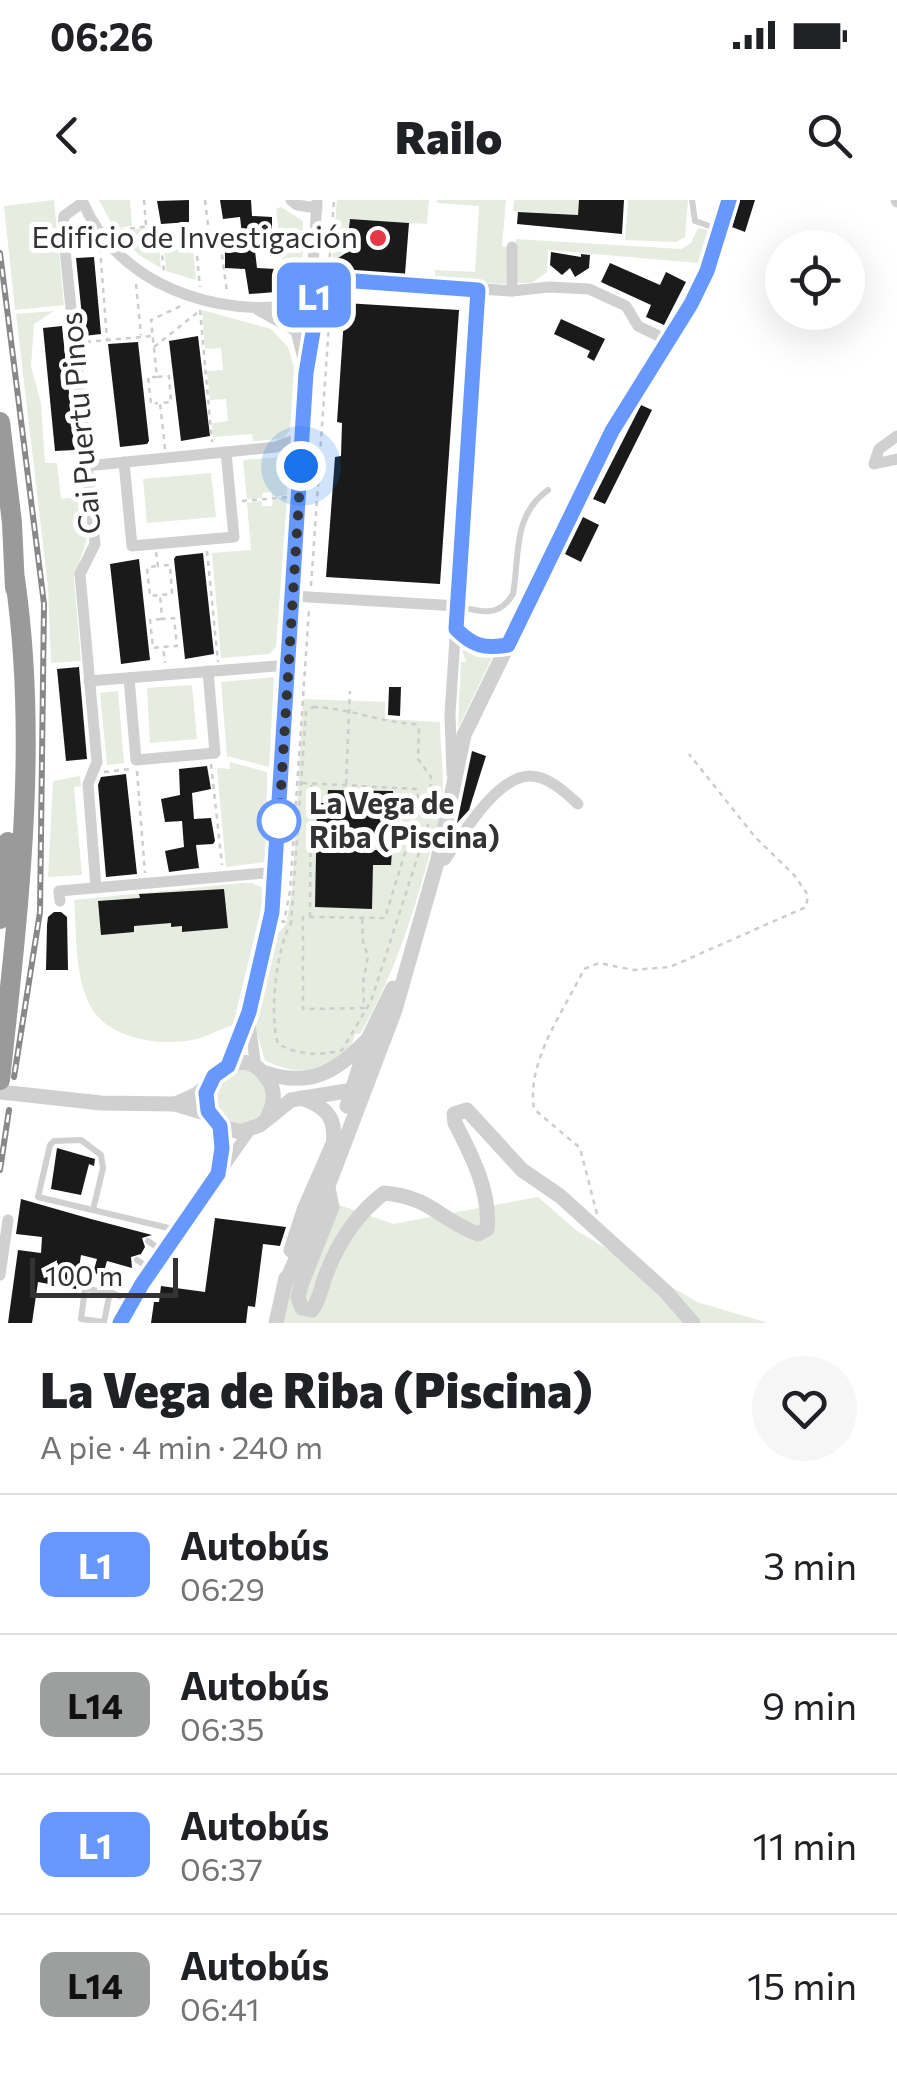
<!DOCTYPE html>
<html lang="es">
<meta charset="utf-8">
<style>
body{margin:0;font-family:Commissioner,sans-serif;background:#f6f6f6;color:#202124;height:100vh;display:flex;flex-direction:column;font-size:38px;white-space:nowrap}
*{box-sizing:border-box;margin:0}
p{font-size:32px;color:#757577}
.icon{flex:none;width:55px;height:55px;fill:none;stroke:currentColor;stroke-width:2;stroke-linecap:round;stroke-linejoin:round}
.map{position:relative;height:1123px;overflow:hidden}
.panel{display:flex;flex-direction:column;background:#fff;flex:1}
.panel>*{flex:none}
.badge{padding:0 20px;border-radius:15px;font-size:35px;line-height:65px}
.controls{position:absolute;left:765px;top:30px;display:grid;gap:20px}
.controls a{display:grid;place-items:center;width:100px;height:100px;border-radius:50%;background:#fff;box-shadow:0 10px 40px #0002;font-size:50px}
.scale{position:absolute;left:30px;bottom:25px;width:148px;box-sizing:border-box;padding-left:10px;border:5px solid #333;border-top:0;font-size:28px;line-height:35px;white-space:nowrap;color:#333;-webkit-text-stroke:8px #fff;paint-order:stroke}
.you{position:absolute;width:50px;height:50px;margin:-25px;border:8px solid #fff;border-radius:50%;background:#1a73e8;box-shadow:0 0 0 15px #1a73e833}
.map>.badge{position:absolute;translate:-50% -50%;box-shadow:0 0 0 5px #fff}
.round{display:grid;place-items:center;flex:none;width:105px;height:105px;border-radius:52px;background:#f6f6f6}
.head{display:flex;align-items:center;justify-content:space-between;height:170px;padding:0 40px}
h1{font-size:48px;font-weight:800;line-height:75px}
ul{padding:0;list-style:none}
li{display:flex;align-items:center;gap:30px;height:140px;padding:0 40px;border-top:2px solid #e0e0e0}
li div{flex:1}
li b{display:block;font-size:38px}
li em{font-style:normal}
li .badge{min-width:110px;font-weight:700;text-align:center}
.status{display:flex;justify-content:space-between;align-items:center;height:70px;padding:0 50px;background:#fff;direction:ltr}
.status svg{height:28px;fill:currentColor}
header{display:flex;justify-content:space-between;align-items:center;height:130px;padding:0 40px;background:#fff;font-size:45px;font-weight:800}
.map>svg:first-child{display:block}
</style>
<div class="status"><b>06:26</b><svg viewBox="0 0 49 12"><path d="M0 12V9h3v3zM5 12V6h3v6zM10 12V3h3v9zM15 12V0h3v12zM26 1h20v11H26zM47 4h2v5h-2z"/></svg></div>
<header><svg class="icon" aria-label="back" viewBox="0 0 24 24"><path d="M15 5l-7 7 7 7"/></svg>Railo<svg class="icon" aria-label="search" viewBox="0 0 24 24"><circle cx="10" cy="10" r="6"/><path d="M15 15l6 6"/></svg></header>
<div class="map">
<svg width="897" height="1123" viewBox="0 0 897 1123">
<rect width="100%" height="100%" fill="#fff"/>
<g fill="#e6ecdf">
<path d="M 54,0 L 64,105 L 15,110 L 4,6 Z"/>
<path d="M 99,0 L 130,0 L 132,26 L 114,28 Z"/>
<path d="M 337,0 L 429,0 L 427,24 L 350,19 L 346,53 L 332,61 Z"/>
<path d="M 437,0 L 506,0 L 502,46 L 508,47 L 506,84 L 435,81 L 435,70 L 475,72 L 479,6 L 437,3 Z"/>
<path d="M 514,0 L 579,0 L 578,15 L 513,11 Z"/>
<path d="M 628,0 L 688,0 L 685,37 L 676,42 L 625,40 Z"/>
<path d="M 281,7 L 303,21 C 302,45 308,76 286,91 L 276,9 Z"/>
<path d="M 157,27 L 161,68 L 139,55 L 117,31 Z"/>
<path d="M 698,28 L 708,30 L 698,63 L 548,50 L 547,72 L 532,83 L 516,83 L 516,39 L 681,49 L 691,43 Z"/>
<path d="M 193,48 L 196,80 L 166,71 L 164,50 Z"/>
<path d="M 202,110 L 271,129 L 288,147 L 294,167 L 290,230 L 283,239 L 253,241 L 252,234 L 213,237 L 212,223 L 228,221 L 226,199 L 210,200 L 207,171 L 223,170 L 221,148 L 205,149 Z"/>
<path d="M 54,111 L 34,124 L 31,167 L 41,203 L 45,263 L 57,263 L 61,299 L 83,296 L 87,339 L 74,378 L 81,461 L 51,463 L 48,387 L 16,114 Z"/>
<path d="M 281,257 L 289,262 L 287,295 L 272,297 L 271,292 L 262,293 L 262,298 L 247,299 L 243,260 Z"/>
<path d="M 211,273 L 216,317 L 147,323 L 143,279 Z"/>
<path d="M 287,298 L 276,447 L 269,454 L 221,458 L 212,353 L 251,350 L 247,303 L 262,301 L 262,306 L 272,306 L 273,299 Z"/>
<path d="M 462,449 L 477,457 L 492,458 L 458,528 L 461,462 L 466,462 Z"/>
<path d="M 274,477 L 269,567 L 227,556 L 221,482 Z"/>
<path d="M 192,485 L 197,539 L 150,543 L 147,488 Z"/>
<path d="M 118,491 L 124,563 L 107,565 L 100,493 Z"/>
<path d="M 303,499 L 385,502 L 385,519 L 440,522 C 440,543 443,564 443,584 C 443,612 433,642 426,668 C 409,727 391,781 360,834 L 355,834 C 345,875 296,878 265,860 L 255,828 L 275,737 L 286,724 L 292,692 Z"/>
<path d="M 230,562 L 267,572 L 266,662 L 226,667 L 217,568 L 230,569 Z"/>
<path d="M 80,576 L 81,586 L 74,587 L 82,675 L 48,677 L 53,581 Z"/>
<path d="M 242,683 L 252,683 L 261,687 L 264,697 L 233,825 C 221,829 209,835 197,839 C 164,847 109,840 91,807 C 74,776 77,735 74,700 Z"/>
<path d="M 240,868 L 250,870 L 268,888 L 262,916 L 241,926 C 220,919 208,909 214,885 Z"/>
<path d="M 538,997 L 577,1031 L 697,1102 L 768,1123 L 282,1123 L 288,1088 L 320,998 L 393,1024 Z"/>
</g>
<g fill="#1a1a1a">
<path d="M 189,0 L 189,22 L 161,24 L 157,1 Z"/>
<path d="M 220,0 L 251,0 L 252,16 L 272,17 L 272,40 L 254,42 L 257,68 L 276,69 L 276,92 L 249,94 L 245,69 L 225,68 L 225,45 L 243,43 L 240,17 L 223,19 Z"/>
<path d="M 579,0 L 624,0 L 622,34 L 517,24 L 518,12 L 578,15 Z"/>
<path d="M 740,0 L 755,0 L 745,32 L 732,27 Z"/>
<path d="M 350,19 L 409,23 L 405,74 L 341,70 L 335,60 L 346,53 Z"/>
<path d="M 551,52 L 581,57 L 581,54 L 590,55 L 589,68 L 575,77 L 570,68 L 562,75 L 550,65 Z"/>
<path d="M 94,57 L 101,134 L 84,136 L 76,58 Z"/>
<path d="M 610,63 L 660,85 L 666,72 L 686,82 L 664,125 L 646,117 L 651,105 L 601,82 Z"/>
<path d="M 345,103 L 459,110 L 440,384 L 326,377 L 335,257 L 341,256 L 342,223 L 337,222 Z"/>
<path d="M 561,119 L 605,139 L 594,161 L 587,157 L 590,151 L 554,134 Z"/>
<path d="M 62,126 L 75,250 L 55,251 L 43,128 Z"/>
<path d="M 198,136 L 210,236 L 181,241 L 169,141 Z"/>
<path d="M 138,142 L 149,241 L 147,244 L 120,247 L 108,144 Z"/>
<path d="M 641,205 L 652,210 L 605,304 L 593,299 Z"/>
<path d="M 583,317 L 599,325 L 581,362 L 565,354 Z"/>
<path d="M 203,353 L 214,454 L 185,459 L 174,359 L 176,356 Z"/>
<path d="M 139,359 L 150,460 L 121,464 L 110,364 Z"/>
<path d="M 79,467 L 87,559 L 66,561 L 57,469 Z"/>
<path d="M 389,487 L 401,487 L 400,516 L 388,515 Z"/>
<path d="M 472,551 L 486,556 L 469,610 L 457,623 Z"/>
<path d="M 207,566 L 211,589 L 192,593 L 194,619 L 211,618 L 215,641 L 213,644 L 196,645 L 199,668 L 169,672 L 165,651 L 184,647 L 182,621 L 165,622 L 161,599 L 180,595 L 179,569 Z"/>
<path d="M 126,574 L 137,674 L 106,677 L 98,585 L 101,577 Z"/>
<path d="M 328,590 L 393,591 L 393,606 L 385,606 L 385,621 L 392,621 L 392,636 L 340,636 L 340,648 L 392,651 L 391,665 L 373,665 L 372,709 L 315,707 L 317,603 L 327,603 Z"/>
<path d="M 224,689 L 228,728 L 182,732 L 182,726 L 171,727 L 171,723 L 134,726 L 134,732 L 101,735 L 98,701 L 140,698 L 139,694 Z"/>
<path d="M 54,712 L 61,712 L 67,717 L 68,770 L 46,770 L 47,725 L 48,717 Z"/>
<path d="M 57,948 L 95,959 L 94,966 L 89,964 L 81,995 L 51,989 Z"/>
<path d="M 21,999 L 91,1019 L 152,1035 L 142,1038 L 145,1047 L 141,1054 L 131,1057 L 132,1068 L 107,1061 L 103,1075 L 93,1073 L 97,1059 L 81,1055 L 76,1089 L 38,1082 L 32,1123 L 8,1123 L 18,1050 L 41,1053 L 42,1037 L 16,1034 Z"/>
<path d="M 215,1018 L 286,1027 L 280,1046 L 263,1044 L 255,1107 L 248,1106 L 246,1123 L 151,1123 L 154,1102 L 159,1102 L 161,1086 L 205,1092 Z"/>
</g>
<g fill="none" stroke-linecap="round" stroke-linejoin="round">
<g stroke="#cdcdcd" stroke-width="2.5" stroke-dasharray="5 5" stroke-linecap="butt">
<path d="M 144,0 L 146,25"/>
<path d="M 205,0 L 209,33"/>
<path d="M 110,31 L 159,25 L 164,73"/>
<path d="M 195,36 L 200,87"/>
<path d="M 161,39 L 219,33 L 227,92"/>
<path d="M 100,48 L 107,140"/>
<path d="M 329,67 L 334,0"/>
<path d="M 136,84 L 141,135"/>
<path d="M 200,110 L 212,242"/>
<path d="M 86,142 L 152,136"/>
<path d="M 154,147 L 198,112"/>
<path d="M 157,177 L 148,177 L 151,204 L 158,203"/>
<path d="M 165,249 L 160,203 L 171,202 L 169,176 L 157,177 L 151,120 L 185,104"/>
<path d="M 242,301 L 289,297"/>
<path d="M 207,351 L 218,462"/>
<path d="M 156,352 L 158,366 L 170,365 L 172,394 L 160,395 L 162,419 L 174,418 L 177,446 L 163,447 L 165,463"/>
<path d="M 156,366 L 147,368 L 150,396 L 159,395"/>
<path d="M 311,386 L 329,124 L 328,90"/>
<path d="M 161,419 L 150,420 L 153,448 L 162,447"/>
<path d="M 313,507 C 349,508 379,522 415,524 L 419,527 L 418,559 L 431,577 L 428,625 L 371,801 L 342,850 C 321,856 298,855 278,844 C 269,816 276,749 291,723 L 306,512 Z"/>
<path d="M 211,564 L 222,665"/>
<path d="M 137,571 L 145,673"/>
<path d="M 104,572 L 131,569"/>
<path d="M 302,583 L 417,589 L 419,607 L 385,718 L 310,717 L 303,717 L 303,809 L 364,808 L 363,783 L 368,756 L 363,742 L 362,717"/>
<path d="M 346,584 L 350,491"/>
<path d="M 310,717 L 311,585"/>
<path d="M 281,721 L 284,722 L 290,691 L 309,409"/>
<path d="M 597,1014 L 580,948 L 534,909 C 526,861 564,811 584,769 L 599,763 L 633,770 L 670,767 L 806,707 L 808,695 L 794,675 L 755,637 L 689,554"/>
</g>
<g stroke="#d0d0d0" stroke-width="6">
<path d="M 692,0 L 695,21 L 718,29"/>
<path d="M 458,406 C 481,412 499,418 513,394 C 520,354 512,316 548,290"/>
<path d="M 93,1010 L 103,968 L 101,955 L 81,940 L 54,941 L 50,945 L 38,997 L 177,1030"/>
<path d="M 148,1041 L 164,1052"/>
<path d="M 137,1060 L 150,1069"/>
<path d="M 110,1092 L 104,1122 L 81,1119 L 85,1089 L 110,1092 L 131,1101"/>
</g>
<g stroke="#d0d0d0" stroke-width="11">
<path d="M 82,0 C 117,86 218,119 303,104 L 314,113"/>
<path d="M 291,0 L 297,5 L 317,8"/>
<path d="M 896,0 L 897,2"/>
<path d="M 82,3 L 64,16 L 63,30 L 95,344 L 80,374 L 97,562 L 88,584 L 96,688"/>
<path d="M 512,47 L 512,91"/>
<path d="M 313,78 L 512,91 L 549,87 L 589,89 L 626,106 L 638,126 L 667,140"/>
<path d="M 258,110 L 296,131 L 305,167"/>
<path d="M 897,236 L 879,249 L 874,264 L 897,259"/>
<path d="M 124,262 L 132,346 L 234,337 L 226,252"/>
<path d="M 86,266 L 276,247 L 303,237"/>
<path d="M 293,396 L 457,406"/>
<path d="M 456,429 C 473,446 484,449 508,445"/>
<path d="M 129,478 L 136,560 L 215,553 L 208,471"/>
<path d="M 89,481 L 289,465"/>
<path d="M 452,574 L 450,514 L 478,89"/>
<path d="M 438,659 L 445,660 C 462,635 497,576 530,576 C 548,576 565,592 578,604"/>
<path d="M 60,701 L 59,691 L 276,672"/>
<path d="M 249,817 L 256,867"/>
<path d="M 228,866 L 249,812 L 272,712 L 307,173 L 315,120 L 313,65 L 317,0"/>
<path d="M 218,971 L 222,948 L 220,926"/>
<path d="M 0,1075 L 8,1020"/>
<path d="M 120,1123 L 142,1084 L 250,930"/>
</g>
<g stroke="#d0d0d0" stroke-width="15">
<path d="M 263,872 C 308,888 335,873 366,841"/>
<path d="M 0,892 L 101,903 L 175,904 L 205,913 L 220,926 L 240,932 L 260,925 L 291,900 L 353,890"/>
<path d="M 301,898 C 333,909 337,922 332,956"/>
<path d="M 175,904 C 182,901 190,898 197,894 C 218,879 240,841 267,878 C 276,890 274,904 268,916"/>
<path d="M 347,906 L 369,837 L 393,788"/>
<path d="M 328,988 L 332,1007 L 301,1085 L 298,1098 L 302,1108 L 312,1110 C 321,1098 321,1085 327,1072 C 339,1041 358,1013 384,993 C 431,997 440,1020 478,1034 L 487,1029 C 491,992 471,954 455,923 L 454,914 L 467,910 L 522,970 L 560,996 L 665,1091 L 693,1123"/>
<path d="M 291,1050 L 304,1010 L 332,946"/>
<path d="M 285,1084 L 328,986 L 395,810 L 438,659 L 464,535 L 612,231 L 691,103 L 707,71 L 729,0"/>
<path d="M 276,1123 L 286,1078"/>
</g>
<g stroke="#9a9a9a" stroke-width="20">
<path d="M 0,222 L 12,323 L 15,388"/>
<path d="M 0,719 L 8,642"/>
<path d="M 0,880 C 18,714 39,545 15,379"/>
</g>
<defs>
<g id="rail">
<path d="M 0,53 L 44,404 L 40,712 L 14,877"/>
<path d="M 0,970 L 9,910"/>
</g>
</defs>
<use href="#rail" stroke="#888" stroke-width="6"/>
<use href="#rail" stroke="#fff" stroke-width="2.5" stroke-dasharray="8" stroke-linecap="butt"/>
</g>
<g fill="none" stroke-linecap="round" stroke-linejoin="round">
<defs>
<path id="line" d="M 120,1123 L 142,1084 L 218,974 L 222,948 L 220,926 L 208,911 L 206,893 L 214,876 L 228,866 L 249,812 L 272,712 L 306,173 L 315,120 L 314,78 L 478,90 L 456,429 C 473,446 484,449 508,445 L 612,231 L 691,104 L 707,71 L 729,0"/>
</defs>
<use href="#line" stroke="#fff" stroke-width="22"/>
<use href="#line" stroke="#6798fe" stroke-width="15"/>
<path stroke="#333" stroke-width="10" stroke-dasharray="0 18" d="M 279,621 L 301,266"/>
</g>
<circle fill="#e63946" stroke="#fff" stroke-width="4" cx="378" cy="38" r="10"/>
<circle fill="#fff" stroke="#6798fe" stroke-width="5" cx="279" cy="621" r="20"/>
<g text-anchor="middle" stroke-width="10" stroke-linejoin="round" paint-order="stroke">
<g font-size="30" fill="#333" stroke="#fff" text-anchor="end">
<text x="358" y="48">Edificio de Investigación</text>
</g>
<g font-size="30" fill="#333" stroke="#fff">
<text transform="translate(81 223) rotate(-95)" y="10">Cai Puertu Pinos</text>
</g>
<g font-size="30" font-weight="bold" fill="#333" stroke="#fff" text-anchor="start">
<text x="309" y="614">La Vega de<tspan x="309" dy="34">Riba (Piscina)</tspan></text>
</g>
</g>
</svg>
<div class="controls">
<a><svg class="icon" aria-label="locate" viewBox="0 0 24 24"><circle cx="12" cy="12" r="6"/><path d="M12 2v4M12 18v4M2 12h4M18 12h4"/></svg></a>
</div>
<div class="scale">100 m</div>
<div class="you" style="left:301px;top:266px"></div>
<b class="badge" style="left:314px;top:95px;background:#6798fe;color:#fff">L1</b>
</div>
<section class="panel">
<div class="head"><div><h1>La Vega de Riba (Piscina)</h1><p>A pie · 4 min · 240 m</p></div><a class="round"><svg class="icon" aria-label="heart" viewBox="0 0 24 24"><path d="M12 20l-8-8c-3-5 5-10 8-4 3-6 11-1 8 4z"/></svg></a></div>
<ul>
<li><span class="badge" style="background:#6798fe;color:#fff">L1</span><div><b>Autobús</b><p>06:29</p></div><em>3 min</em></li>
<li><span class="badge" style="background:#9d9f9e;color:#111">L14</span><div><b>Autobús</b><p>06:35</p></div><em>9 min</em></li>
<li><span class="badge" style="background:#6798fe;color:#fff">L1</span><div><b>Autobús</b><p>06:37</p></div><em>11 min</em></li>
<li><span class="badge" style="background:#9d9f9e;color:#111">L14</span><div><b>Autobús</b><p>06:41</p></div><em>15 min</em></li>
</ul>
</section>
